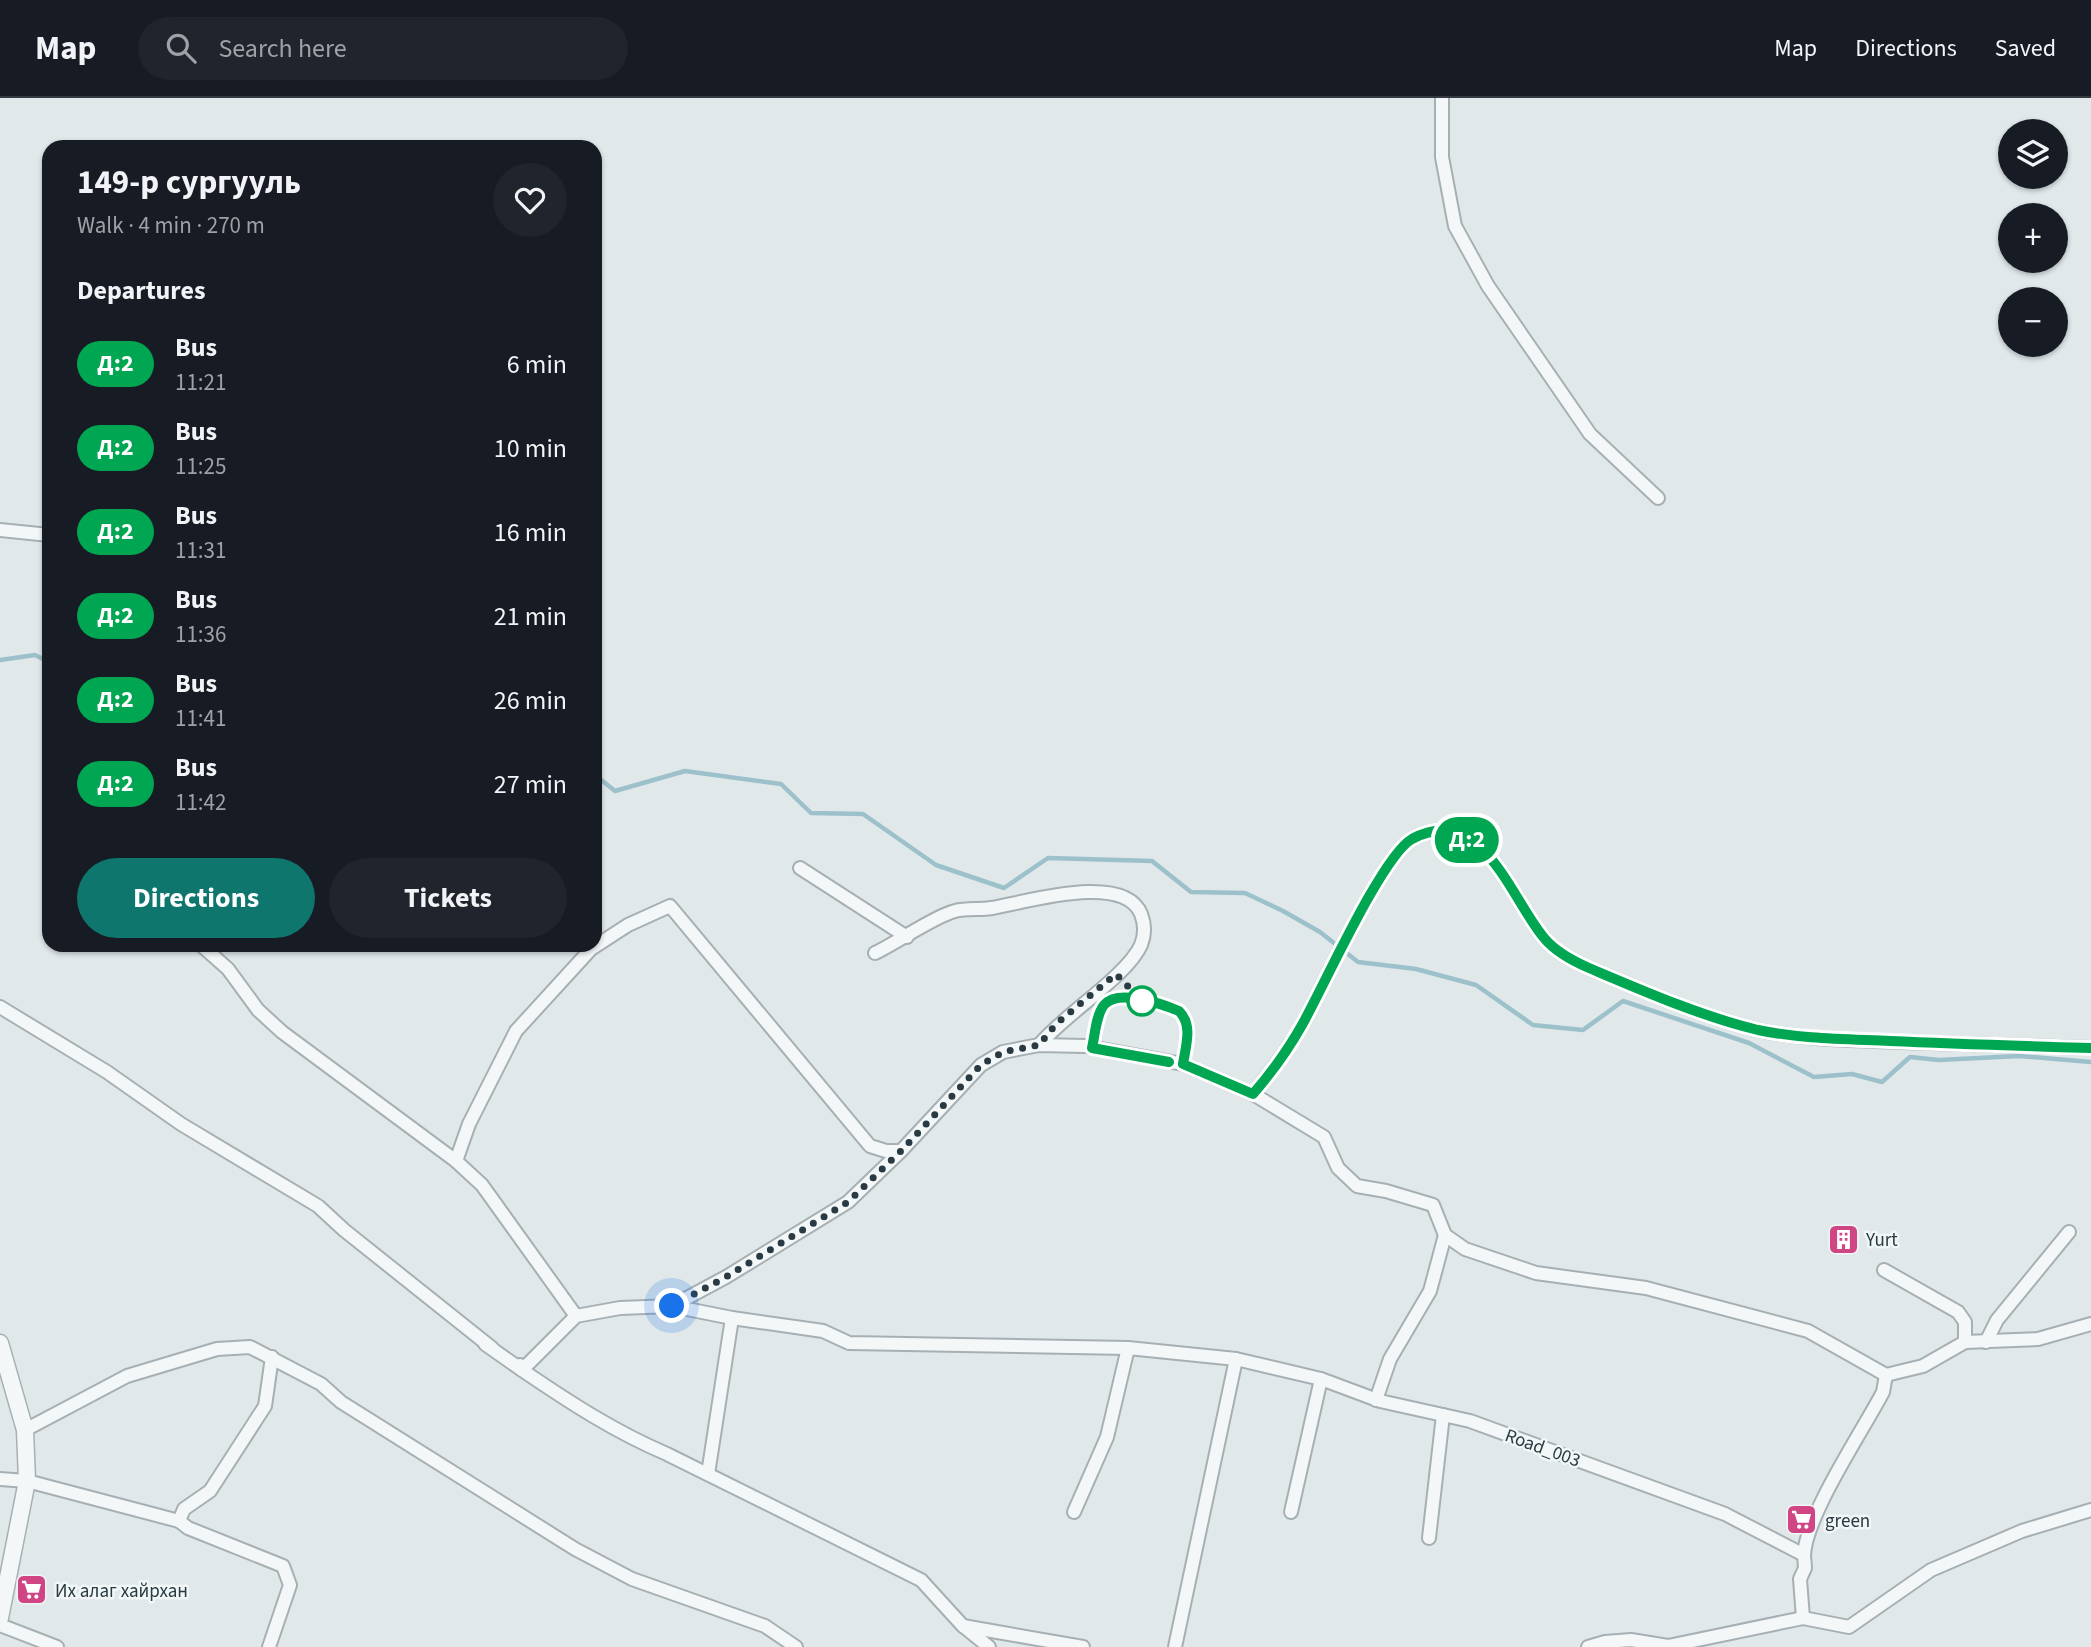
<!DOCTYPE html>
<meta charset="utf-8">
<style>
body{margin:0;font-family:"Source Sans 3",sans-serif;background:#20242c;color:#f1f3f6;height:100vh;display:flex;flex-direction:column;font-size:26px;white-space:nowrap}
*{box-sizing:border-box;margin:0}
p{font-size:23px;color:#9ea1a6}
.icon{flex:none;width:38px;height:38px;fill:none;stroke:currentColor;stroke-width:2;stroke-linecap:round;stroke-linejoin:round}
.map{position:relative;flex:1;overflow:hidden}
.details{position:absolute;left:42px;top:42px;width:560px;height:812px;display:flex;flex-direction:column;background:#171b24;border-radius:21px;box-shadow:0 2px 5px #0004}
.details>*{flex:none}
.badge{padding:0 14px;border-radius:23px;font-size:24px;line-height:46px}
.fabs{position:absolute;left:1998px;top:21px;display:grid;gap:14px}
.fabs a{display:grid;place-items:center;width:70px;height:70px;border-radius:50%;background:#171b24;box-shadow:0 2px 5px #0004;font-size:35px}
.you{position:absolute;width:35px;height:35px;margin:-18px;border:5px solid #fff;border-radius:50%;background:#1a73e8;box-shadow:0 0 0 10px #1a73e833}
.map>.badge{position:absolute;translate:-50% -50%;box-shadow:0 0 0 4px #fff}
h2{padding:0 35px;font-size:26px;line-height:63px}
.round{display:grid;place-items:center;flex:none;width:74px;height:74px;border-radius:37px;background:#20242c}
.head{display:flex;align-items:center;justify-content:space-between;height:119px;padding:0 35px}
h1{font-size:33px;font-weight:700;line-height:52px}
.primary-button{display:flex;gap:14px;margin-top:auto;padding:14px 35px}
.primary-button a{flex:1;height:80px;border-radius:42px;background:#0f766e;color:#fff;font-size:28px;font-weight:700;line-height:80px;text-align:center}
.primary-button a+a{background:#20242c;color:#f1f3f6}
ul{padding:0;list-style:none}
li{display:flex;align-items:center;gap:21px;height:84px;padding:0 35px}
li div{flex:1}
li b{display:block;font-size:26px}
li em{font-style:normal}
li .badge{min-width:77px;font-weight:700;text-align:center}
header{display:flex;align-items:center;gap:42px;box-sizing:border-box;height:98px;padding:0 35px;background:#171b24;border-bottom:2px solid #363941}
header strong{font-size:33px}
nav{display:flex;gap:38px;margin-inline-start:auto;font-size:24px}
.search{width:490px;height:63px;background:#20242c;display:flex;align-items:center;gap:18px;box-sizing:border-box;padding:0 24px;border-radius:38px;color:#9ea1a6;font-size:26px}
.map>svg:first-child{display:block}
</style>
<header>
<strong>Map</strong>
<div class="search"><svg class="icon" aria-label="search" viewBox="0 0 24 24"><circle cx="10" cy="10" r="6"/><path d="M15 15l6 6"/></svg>Search here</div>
<nav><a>Map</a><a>Directions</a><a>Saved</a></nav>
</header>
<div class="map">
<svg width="2091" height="1549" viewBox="0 0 2091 1549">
<rect width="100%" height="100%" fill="#e1e8ea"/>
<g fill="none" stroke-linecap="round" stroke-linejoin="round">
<g stroke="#9cc1ca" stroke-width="4.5">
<path d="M 0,562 L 35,557 L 49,564"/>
<path d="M 595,677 L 615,693 L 685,673 L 781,686 L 811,715 L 863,716 L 936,767 L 1004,790 L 1048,760 L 1152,763 L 1191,794 L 1245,795 L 1283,813 L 1320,834 L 1358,864 L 1416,871 L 1476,887 L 1533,927 L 1583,932 L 1623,903 L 1749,945 L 1814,979 L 1852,976 L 1882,984 L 1910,959 L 1939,962 L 2019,958 L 2091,964"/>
</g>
<defs>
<g id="minor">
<path d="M 1442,0 L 1442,59 L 1455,128 L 1488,188 L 1590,336 L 1658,400"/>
<path d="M 0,432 L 49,437"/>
<path d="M 800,770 L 907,839"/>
<path d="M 201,847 L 228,871 L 258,912 L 282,934 L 456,1063"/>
<path d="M 875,855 C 896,845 935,818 955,813 C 967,810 980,812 992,810 C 1027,804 1124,774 1141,816 C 1145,826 1145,837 1141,847 C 1127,878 1065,916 1039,947"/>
<path d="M 0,909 L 107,974 L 181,1026 L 318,1108 L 344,1132 L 492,1250"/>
<path d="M 1253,996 C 1272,973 1288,952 1302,927 C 1323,890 1382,758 1412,741 C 1483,703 1512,804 1545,841 C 1556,854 1573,863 1589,870 C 1641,892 1703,919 1758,932 C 1804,942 1853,942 1900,944 C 1964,946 2027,948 2091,950"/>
<path d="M 1884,1172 L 1958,1214 L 1965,1224 L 1965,1244"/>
<path d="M 672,1208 L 726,1179 L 848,1104 L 901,1053"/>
<path d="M 576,1218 L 482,1087 L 456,1063 L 469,1026 L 516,933 L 591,851 L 628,827 L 670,808 L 870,1048 L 886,1053 L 901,1053 L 981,967 L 1003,954 L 1039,947 L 1085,948 L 1183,966 L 1253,996 L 1324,1039 L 1338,1070 L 1357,1088 L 1386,1093 L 1433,1107 L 1445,1137 L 1465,1151 L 1536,1175 L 1646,1190 L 1808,1233 L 1886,1277 L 1883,1294 C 1862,1334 1806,1417 1804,1457"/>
<path d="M 1986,1244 L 1997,1222 L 2069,1134"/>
<path d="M 485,1246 L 522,1272 L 576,1218 L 620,1210 L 672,1208 L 732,1220 L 823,1233 L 849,1245 L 1128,1250 L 1236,1261 L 1321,1281 L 1380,1303 L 1470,1323 L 1725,1416 L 1804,1457 L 1805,1470 L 1800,1481 L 1803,1520"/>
<path d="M 520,1267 L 522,1272 C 569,1304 615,1334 667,1356 L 921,1482 L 962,1527 L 989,1549"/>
<path d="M 1886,1277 L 1923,1268 L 1965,1244 L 2038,1241 L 2091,1226"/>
<path d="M 1376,1302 L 1390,1261 L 1430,1193 L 1445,1137"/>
<path d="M 25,1332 L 127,1278 L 217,1251 L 250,1249 L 321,1286 L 341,1304 L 575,1451 L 632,1481 L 765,1528 L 796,1549"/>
<path d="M 708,1376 L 732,1220"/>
<path d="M 0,1381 L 27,1383 L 179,1423"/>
<path d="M 1074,1414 L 1107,1339 L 1128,1250"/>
<path d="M 1291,1414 L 1321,1281"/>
<path d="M 1429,1440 L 1443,1317"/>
<path d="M 0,1527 L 57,1549"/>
<path d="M 963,1528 L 1083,1549"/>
<path d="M 269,1549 L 290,1487 L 283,1468 L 188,1430 L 179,1423 L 184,1411 L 210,1393 L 265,1308 L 272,1259"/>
<path d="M 1175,1549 L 1236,1261"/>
<path d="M 1588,1549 L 1605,1544 L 1631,1542 L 1668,1548 L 1803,1520 L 1849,1529 L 1931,1472 L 2022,1433 L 2091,1412"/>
</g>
<path id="tertiary" d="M 0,1245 L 25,1332 L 27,1383 L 0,1520"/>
</defs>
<use href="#minor" stroke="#a6b0b4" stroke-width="16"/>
<use href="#tertiary" stroke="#a6b0b4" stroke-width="19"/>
<use href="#minor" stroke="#f4f7f8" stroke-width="12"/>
<use href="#tertiary" stroke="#f4f7f8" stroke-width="16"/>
</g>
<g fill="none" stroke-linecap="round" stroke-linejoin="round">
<defs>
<path id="line" d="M 1169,964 L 1092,950 C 1095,937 1096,917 1104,907 C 1118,890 1162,906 1179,913 C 1193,927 1186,947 1183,966 L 1253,996 C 1272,974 1288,952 1302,927 C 1323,890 1382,758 1412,741 C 1483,703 1512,804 1545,841 C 1556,854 1573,863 1589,870 C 1641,892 1703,919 1758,932 C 1801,941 1846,941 1890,943 C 1957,946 2024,948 2091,950"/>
</defs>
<use href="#line" stroke="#fff" stroke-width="16"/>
<use href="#line" stroke="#00a651" stroke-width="10"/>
<path stroke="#293a42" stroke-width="7" stroke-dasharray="0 12.6" d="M 672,1208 L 726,1179 L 848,1104 L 901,1053 L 981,967 L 1003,954 L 1039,947 L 1056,926 L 1116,876 L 1142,903"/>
</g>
<defs>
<symbol id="building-square" viewBox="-11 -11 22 22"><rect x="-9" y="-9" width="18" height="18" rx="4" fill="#d04685" stroke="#f1f6f7"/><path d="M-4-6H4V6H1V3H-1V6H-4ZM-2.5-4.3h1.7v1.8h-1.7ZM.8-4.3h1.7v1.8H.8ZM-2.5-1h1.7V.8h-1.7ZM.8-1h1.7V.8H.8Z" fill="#fff"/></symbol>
<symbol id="supermarket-square" viewBox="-11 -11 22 22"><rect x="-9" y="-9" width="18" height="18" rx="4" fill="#d04685" stroke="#f1f6f7"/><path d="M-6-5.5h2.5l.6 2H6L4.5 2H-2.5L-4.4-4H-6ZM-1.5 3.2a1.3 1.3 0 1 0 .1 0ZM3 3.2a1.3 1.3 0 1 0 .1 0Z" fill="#fff"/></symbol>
</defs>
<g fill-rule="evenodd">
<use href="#building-square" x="1826" y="1124" width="35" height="35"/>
<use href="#supermarket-square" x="1784" y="1404" width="35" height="35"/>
<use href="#supermarket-square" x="14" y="1474" width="35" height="35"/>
</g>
<circle fill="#fff" stroke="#00a651" stroke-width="3.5" cx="1142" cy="903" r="14"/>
<g text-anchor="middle" stroke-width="5" stroke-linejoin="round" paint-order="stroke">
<g font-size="19" fill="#293a42" stroke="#f1f6f7" text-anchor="start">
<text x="1866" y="1148">Yurt</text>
<text x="1825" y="1429">green</text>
<text x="55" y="1499">Их алаг хайрхан</text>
</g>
<g font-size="19" fill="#293a42" stroke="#f1f6f7">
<text transform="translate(1543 1349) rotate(20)" y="7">Road_003</text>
</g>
</g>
</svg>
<div class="fabs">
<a><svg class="icon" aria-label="layers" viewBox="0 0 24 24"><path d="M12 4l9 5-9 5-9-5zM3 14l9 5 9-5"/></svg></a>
<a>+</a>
<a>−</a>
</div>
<div class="you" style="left:672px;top:1208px"></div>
<b class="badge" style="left:1467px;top:742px;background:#00a651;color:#fff">Д:2</b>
<section class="details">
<div class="head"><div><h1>149-р сургууль</h1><p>Walk · 4 min · 270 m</p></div><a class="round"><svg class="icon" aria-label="heart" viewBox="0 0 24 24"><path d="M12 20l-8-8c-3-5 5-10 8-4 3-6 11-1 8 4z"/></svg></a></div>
<h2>Departures</h2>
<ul>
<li><span class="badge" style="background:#00a651;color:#fff">Д:2</span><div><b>Bus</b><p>11:21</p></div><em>6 min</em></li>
<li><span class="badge" style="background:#00a651;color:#fff">Д:2</span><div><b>Bus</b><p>11:25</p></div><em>10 min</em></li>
<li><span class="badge" style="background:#00a651;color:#fff">Д:2</span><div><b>Bus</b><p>11:31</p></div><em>16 min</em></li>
<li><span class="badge" style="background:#00a651;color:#fff">Д:2</span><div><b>Bus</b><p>11:36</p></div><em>21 min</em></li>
<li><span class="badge" style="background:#00a651;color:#fff">Д:2</span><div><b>Bus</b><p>11:41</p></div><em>26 min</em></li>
<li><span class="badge" style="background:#00a651;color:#fff">Д:2</span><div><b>Bus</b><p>11:42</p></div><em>27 min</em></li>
</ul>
<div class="primary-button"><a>Directions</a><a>Tickets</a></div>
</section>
</div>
